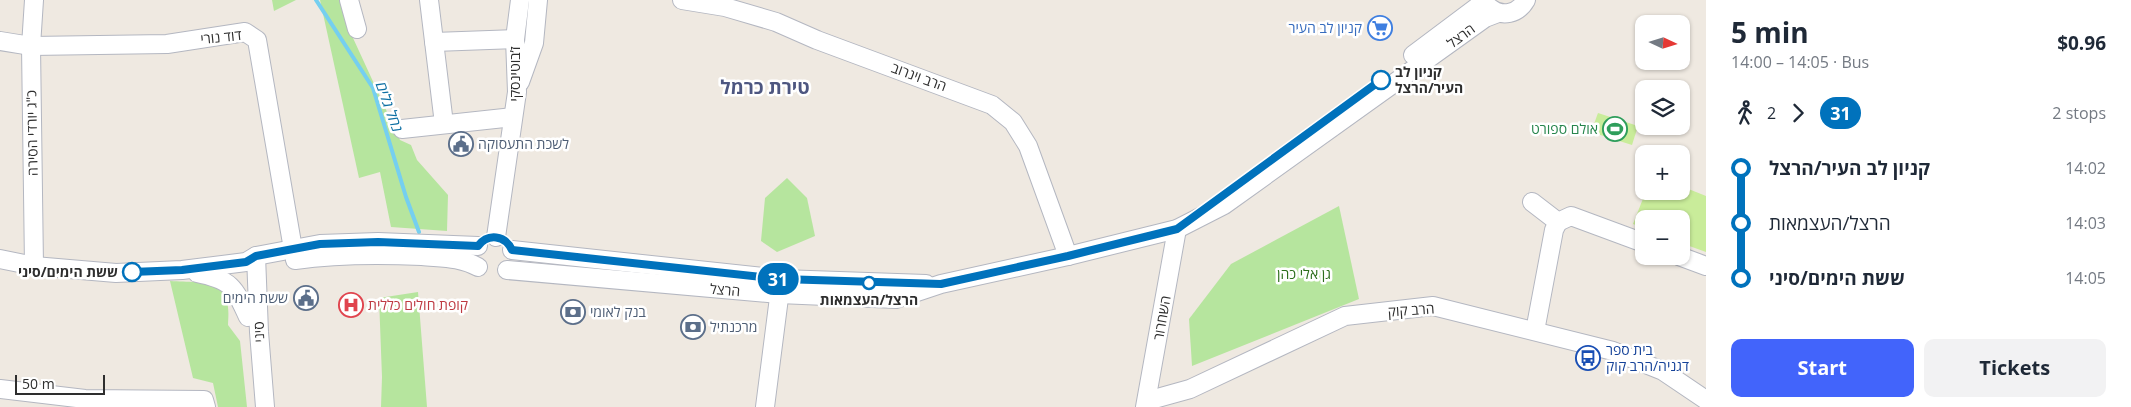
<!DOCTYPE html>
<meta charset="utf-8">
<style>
body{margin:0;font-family:"Open Sans",Heebo,sans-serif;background:#f2f2f3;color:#1f2937;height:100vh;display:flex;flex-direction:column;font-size:19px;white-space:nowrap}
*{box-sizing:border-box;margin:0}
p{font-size:16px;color:#747a83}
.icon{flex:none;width:28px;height:28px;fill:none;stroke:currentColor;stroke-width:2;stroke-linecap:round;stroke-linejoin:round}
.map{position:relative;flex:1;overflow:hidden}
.details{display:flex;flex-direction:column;background:#fff;width:425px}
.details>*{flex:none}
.badge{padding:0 10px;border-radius:16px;font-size:18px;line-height:32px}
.needle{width:32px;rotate:94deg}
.tools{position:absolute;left:1635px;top:15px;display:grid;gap:10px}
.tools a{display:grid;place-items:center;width:55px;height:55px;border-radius:10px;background:#fff;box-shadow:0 1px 4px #0004;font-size:25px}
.scale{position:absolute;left:15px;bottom:12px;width:90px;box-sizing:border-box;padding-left:5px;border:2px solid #2e2e2e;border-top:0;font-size:14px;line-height:18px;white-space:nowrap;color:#2e2e2e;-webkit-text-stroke:4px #fff;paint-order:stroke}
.map>.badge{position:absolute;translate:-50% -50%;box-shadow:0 0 0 2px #fff}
.legs{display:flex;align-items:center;gap:8px;height:55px;padding:0 25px;font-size:16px}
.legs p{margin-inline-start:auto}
.summary{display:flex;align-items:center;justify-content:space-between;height:85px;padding:0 25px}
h1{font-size:28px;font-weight:700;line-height:38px}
.button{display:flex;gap:10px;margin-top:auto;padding:10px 25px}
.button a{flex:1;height:58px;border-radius:10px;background:#4264fb;color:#fff;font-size:20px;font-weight:700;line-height:58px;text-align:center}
.button a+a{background:#f2f2f3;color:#1f2937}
ul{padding:0 25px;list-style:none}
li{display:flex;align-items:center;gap:18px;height:55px;font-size:19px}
li i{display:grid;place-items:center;width:8px;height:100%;margin:0 6px;background:currentColor}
li i::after{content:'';width:12px;height:12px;margin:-6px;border:4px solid;border-radius:50%;background:#fff}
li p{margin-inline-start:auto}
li:first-child i{background:linear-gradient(#0000 50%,currentColor 0)}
li:last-child i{background:linear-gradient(currentColor 50%,#0000 0)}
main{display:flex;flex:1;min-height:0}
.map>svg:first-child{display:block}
</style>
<main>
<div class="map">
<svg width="1706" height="407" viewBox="0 0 1706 407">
<rect width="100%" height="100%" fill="#efe9e1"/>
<g fill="#b6e59e">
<path d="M 272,0 L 296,0 L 274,11 Z"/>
<path d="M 320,0 L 341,0 L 347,25 L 400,140 L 411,145 L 417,160 L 448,195 L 447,231 L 391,227 L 380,172 L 359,178 Z"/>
<path d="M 787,178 L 807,198 L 815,236 L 777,252 L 761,241 L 765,198 Z"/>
<path d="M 1339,206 L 1359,299 L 1192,366 L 1189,319 L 1231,264 Z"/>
<path d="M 170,281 C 206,283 233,278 228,325 L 240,341 L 247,407 L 218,407 L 213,383 L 193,378 Z"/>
<path d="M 418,292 L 427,407 L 381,407 L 382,377 L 379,298 Z"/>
</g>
<g fill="#c9ec9a">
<path d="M 1598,113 L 1638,126 L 1632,145 L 1591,132 Z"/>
<path d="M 1681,186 L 1706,196 L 1706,252 L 1681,243 L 1681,219 L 1644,219 L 1644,228 L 1633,224 L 1646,191 L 1681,191 Z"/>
</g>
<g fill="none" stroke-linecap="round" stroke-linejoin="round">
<path stroke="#75cff0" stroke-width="4" d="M 316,0 L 373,88 L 406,197 L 419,232"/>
<defs>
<g id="minor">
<path d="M 34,0 L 31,46 L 34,266"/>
<path d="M 349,0 L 357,29"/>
<path d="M 429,0 L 444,124"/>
<path d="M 682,0 L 725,7 L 776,22 L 817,40 L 992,105 L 1013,122 L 1028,146 L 1068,256"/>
<path d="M 1489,7 C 1502,18 1518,14 1526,0"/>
<path d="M 0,41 L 31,46 L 167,44 L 245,32 L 257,40 L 293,249"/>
<path d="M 434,42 L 515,39"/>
<path d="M 1413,55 L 1485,1"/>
<path d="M 520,82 L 534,43 L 538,0"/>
<path d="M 402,129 L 513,117"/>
<path d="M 1532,202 L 1558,222 L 1571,216 L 1644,243"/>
<path d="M 496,237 L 517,92 L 515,39 L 520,0"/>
<path d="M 512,250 L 781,279 L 926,284"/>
<path d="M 256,256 L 259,332 L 265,407"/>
<path d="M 1679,256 L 1706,266"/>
<path d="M 0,259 L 34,266 L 116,273 L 182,270 L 246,262 L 256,256 L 320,244 L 378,242 L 478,246"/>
<path d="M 295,260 C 337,254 379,254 422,256 C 442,258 460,257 478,267"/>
<path d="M 507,270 L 779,294 L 896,299 L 941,284 L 1068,256 L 1177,229 L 1224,205 L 1485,18 L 1498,13"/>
<path d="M 197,273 C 231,280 234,286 248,317"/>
<path d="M 1535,331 L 1554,230 L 1558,222"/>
<path d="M 0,389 L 85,399 L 204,400 L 206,407"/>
<path d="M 1147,401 L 1190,389 L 1345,316 L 1433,306 L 1613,351 L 1663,371 L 1706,400"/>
<path d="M 765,407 L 781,282"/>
<path d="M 1145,407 L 1177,229"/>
</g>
</defs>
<use href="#minor" stroke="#b4b7c1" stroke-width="20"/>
<use href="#minor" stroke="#fff" stroke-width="18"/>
</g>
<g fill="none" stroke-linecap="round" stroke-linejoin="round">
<defs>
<path id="line-1" d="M 132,272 L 182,270 L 246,262 L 256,256 L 320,244 L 378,242 L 478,246 C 488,233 505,235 512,250 L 781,279 L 941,284 L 1068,256 L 1177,229 L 1381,80"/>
</defs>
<use href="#line-1" stroke="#fff" stroke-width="11"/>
<use href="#line-1" stroke="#0072bc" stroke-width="8"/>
</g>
<defs>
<symbol id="supermarket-ring" viewBox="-11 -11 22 22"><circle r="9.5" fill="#fff" stroke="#3f7fe0" stroke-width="1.5"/><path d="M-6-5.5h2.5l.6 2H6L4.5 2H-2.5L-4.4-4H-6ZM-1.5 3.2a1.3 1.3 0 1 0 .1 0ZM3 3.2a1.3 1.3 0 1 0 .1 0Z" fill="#3f7fe0"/></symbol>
<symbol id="stadium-ring" viewBox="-11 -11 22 22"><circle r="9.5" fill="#fff" stroke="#2e9e5b" stroke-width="1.5"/><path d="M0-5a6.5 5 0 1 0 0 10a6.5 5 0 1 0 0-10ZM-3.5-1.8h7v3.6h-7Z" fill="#2e9e5b"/></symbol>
<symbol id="civic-ring" viewBox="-11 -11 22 22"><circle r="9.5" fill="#fff" stroke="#5c6f8a" stroke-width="1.5"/><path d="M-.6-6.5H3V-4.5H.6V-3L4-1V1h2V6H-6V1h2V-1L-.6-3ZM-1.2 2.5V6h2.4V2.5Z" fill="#5c6f8a"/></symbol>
<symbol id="hospital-ring" viewBox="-11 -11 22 22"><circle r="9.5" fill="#fff" stroke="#e0444e" stroke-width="1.5"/><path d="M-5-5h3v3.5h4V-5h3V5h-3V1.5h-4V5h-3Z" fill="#e0444e"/></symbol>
<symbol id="bank-ring" viewBox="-11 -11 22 22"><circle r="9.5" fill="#fff" stroke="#5c6f8a" stroke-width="1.5"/><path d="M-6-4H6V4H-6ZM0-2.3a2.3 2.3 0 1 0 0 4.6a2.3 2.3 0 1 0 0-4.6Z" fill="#5c6f8a"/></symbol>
<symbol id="bus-ring" viewBox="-11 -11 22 22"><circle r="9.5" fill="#fff" stroke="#1a4fb4" stroke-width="1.5"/><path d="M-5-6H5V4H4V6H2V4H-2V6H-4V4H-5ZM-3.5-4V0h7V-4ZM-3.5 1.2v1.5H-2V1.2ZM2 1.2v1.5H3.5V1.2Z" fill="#1a4fb4"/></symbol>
</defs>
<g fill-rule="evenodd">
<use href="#supermarket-ring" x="1366" y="14" width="28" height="28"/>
<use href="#stadium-ring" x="1601" y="115" width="28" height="28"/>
<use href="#civic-ring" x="447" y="130" width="28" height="28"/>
<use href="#civic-ring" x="292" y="284" width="28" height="28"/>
<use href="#hospital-ring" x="337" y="291" width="28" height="28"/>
<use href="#bank-ring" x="559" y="298" width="28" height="28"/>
<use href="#bank-ring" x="679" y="313" width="28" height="28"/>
<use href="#bus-ring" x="1574" y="344" width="28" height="28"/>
</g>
<g fill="#fff" stroke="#0072bc" stroke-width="2.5">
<circle cx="1381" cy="80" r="9"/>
<circle cx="132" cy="272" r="9"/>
<circle cx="869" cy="283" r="6"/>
</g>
<g text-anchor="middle" stroke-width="5" stroke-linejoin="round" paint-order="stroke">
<g font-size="14" fill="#366cbe" stroke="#fff" text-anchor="end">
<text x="1362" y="33">קניון לב העיר</text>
</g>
<g font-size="14" fill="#2e2e2e" stroke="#fff">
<text transform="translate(1461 36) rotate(-36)" y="5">הרצל</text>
<text transform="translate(221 37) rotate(-6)" y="5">דוד נורי</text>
<text transform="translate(515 74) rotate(-90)" y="5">ז׳בוטינסקי</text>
<text transform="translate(919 77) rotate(20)" y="5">הרב וינרוב</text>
<text transform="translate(32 133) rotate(-91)" y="5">כ"ג יורדי הסירה</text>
<text transform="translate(725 290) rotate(5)" y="5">הרצל</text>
<text transform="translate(1411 310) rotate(-4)" y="5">הרב קוק</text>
<text transform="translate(1162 318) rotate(-80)" y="5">השחרור</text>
<text transform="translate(259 332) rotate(-93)" y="5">סיני</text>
</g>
<g font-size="14" font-weight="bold" fill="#2e2e2e" stroke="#fff" text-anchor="start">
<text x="1395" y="77">קניון לב<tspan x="1395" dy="16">העיר/הרצל</tspan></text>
<text x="118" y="277" text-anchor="end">ששת הימים/סיני</text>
<text x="869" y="305" text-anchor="middle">הרצל/העצמאות</text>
</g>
<g font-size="14" fill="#27864d" stroke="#fff" text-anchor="end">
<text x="1598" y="134">אולם ספורט</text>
</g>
<g font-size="14" fill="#4e5e75" stroke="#fff" text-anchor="start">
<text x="478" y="149">לשכת התעסוקה</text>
<text x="288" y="303" text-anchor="end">ששת הימים</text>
<text x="590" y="317">בנק לאומי</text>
<text x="710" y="332">מרכנתיל</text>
</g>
<g font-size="14" fill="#2c6e1b" stroke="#fff">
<text x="1304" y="279">גן אלי כהן</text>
</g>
<g font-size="14" fill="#be3a42" stroke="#fff" text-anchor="start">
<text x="368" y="310">קופת חולים כללית</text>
</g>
<g font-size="14" fill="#164399" stroke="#fff" text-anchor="start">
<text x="1606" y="355">בית ספר<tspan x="1606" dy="16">דגניה/הרב קוק</tspan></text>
</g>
<g font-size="15" font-style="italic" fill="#0d6fa3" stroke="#fff">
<text transform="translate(389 107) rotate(70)" y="5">נחל גלים</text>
</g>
<g font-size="19" font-weight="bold" fill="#4d5680" stroke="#fff">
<text x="765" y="94">טירת כרמל</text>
</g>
</g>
</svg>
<div class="tools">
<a><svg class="needle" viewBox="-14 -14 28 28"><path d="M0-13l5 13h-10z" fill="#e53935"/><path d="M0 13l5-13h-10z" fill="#747a83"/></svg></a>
<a><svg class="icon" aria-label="layers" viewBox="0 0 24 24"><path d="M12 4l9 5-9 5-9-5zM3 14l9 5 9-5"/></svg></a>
<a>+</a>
<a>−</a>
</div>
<div class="scale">50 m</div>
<b class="badge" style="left:778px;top:279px;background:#0072bc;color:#fff">31</b>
</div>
<section class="details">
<div class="summary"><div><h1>5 min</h1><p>14:00 – 14:05 · Bus</p></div><b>$0.96</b></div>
<div class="legs"><svg class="icon" aria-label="walk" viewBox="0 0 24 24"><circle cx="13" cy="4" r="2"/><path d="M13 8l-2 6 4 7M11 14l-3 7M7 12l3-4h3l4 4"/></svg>2<svg class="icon" aria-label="forward" viewBox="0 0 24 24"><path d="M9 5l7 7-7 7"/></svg><b class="badge" style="background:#0072bc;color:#fff">31</b><p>2 stops</p></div>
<ul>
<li><i style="color:#0072bc"></i><b>קניון לב העיר/הרצל</b><p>14:02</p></li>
<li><i style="color:#0072bc"></i><span>הרצל/העצמאות</span><p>14:03</p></li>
<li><i style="color:#0072bc"></i><b>ששת הימים/סיני</b><p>14:05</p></li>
</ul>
<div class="button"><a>Start</a><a>Tickets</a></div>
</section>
</main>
